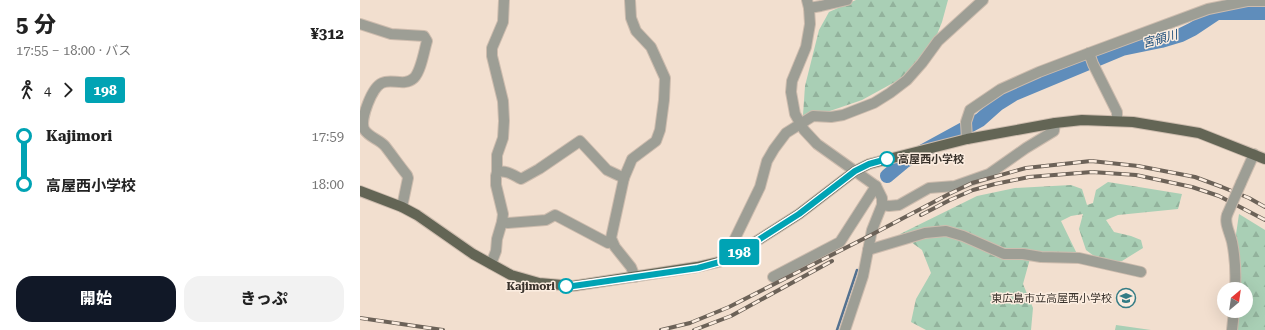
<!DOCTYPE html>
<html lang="ja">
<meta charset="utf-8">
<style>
body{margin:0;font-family:"Roboto Serif","Noto Sans JP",serif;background:#f2f2f2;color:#222;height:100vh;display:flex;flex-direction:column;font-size:15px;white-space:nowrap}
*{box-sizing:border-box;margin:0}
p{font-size:13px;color:#767676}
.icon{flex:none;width:22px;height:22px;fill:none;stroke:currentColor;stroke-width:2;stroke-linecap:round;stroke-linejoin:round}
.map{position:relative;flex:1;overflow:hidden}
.panel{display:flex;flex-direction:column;background:#fff;width:360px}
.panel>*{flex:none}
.badge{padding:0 8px;border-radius:3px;font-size:14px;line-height:26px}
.needle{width:26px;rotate:29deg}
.fabs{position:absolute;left:857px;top:282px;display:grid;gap:8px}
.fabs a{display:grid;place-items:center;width:36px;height:36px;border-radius:50%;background:#fff;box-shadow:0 4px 16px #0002;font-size:20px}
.map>.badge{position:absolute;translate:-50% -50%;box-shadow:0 0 0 2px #fff}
.legs{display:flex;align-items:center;gap:6px;height:44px;padding:0 16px;font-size:13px}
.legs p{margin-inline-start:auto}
.summary{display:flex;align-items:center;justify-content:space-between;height:68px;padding:0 16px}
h1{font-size:22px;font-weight:800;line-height:30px}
.primary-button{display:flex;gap:8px;margin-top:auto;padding:8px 16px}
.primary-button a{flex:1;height:46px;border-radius:16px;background:#111827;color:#fff;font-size:16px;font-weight:800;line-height:46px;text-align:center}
.primary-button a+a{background:#f2f2f2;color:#222}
ul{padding:0 16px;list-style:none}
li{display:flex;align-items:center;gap:14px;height:48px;font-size:15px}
li i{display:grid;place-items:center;width:6px;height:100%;margin:0 5px;background:currentColor}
li i::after{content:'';width:10px;height:10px;margin:-5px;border:3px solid;border-radius:50%;background:#fff}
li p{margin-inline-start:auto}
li:first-child i{background:linear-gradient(#0000 50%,currentColor 0)}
li:last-child i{background:linear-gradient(currentColor 50%,#0000 0)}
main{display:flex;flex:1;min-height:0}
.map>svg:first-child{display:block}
</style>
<main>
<section class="panel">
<div class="summary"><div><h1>5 分</h1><p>17:55 – 18:00 · バス</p></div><b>¥312</b></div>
<div class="legs"><svg class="icon" aria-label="walk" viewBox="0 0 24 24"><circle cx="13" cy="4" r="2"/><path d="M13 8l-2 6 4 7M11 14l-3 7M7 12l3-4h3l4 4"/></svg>4<svg class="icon" aria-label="forward" viewBox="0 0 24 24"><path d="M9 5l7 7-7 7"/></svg><b class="badge" style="background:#00a3b4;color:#fff">198</b></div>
<ul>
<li><i style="color:#00a3b4"></i><b>Kajimori</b><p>17:59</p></li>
<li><i style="color:#00a3b4"></i><b>高屋西小学校</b><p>18:00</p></li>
</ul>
<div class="primary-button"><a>開始</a><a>きっぷ</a></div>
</section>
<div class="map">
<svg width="905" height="330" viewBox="0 0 905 330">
<defs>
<pattern id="forest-firs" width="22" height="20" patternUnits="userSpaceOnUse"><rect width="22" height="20" fill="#a9cfb5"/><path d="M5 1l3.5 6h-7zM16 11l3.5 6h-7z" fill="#92b29c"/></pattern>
</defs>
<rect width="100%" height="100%" fill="#f2dfcf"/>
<g fill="url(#forest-firs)">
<path d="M 496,0 L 588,0 L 582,22 L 570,52 L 544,77 L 502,100 L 467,112 L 443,115 L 445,86 L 459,30 L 469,12 Z"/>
<path d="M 748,182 L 822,194 L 818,209 L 758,215 L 746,220 L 754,232 L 771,236 L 781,240 L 783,248 L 762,261 L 749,261 L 738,259 L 726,250 L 719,229 L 723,214 L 711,216 L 701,221 L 719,258 L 671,255 L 663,284 L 673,308 L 671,330 L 566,330 L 551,322 L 556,299 L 571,273 L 562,250 L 540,234 L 617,196 L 655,188 L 711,185 L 722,189 L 727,205 L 733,203 L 736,190 Z"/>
<path d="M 879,214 L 905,230 L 905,330 L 868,330 L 867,326 L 872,311 L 886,311 L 886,289 L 875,289 L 874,248 Z"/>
</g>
<path fill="#a9cfb5" d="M 756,325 L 791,330 L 755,330 Z"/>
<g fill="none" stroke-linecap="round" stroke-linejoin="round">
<path stroke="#547290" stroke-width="2.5" d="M 477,330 L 497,270"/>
<path stroke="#5f8dbb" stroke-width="14" d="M 527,176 L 545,161 L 620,120 L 638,104 L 654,94 L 762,49 L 801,41 L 821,35 L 833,29 L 857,13 L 905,13"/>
<defs>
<g id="minor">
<path d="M 270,0 L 271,18 L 276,31 L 291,47 L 305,78 L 304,100 L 300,130 L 296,141 L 272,159 L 264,178 L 251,238 L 255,247 L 271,267 L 275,277"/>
<path d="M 447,0 L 449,8 L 450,24 L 446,47 L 432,81 L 431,92 L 435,114 L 444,130 L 457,144 L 516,186 L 522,198 L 522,205 L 512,230 L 503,276 L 485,330"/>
<path d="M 449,8 L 461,6 L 487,0"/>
<path d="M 0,24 L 31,34 L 64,36 L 67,41 C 64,51 61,71 54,78 C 44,87 32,78 22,83 C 12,87 0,119 4,129 C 8,137 19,139 25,146 C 32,155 39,165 47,175 L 48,178 L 42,207"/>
<path d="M 729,53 L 733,64 L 757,112 L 757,121"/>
<path d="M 607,139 L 606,122 L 610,110 L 641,89 L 679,72 L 729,53 L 848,9 L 887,1 L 905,1"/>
<path d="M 137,172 L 137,155 L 143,138 L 144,121 L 143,101 L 132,56 L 132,48 L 143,22 L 144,0"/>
<path d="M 881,183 L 894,154"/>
<path d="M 522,205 L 529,206 L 539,205 L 569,188 L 595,186 L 629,174 L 666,148 L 694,131 L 695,123"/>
<path d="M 867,215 C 864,223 870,233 872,242 C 875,257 876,273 875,289"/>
<path d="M 142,222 L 148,223 L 186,220 L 195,215 L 248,243 L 251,242"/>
<path d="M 508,250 L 565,233 L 586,231 L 603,236 L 644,254 L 663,254 L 681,257 L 719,258 L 781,272"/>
<path d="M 367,260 L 367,255 L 400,187 L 407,161 L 414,149 L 426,133 L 453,116 L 471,117 L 483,115 L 514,103 L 530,93 L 547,80 L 562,63 L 578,41 L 623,0"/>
<path d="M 131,264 L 136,251 L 137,239 L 142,222 L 143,214 L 136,185 L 136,176 L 137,172 C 147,170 153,175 161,179 L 179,169 L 220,141 L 247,170 L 264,178"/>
<path d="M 413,277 L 480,242 L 516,186"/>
<path d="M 872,330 L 874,311"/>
</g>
<path id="major" d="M 0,191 L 42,207 L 57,215 L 113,254 L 151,275 L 179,283 L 213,286 L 337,267 L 367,260 L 439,214 L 495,171 L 509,164 L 607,139 L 695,123 L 722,120 L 773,122 L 839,133 L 905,159"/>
</defs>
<use href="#minor" stroke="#cdbcae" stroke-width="12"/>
<use href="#major" stroke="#cdbcae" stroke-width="12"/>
<use href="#minor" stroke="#9d9e95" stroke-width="10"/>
<use href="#major" stroke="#636555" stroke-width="10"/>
<defs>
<g id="rail">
<path d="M 561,215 L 590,200 L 613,190 L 635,184 L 669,177 L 732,172 L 776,175 L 832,187 L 859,196 L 905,220"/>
<path d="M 0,318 L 83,330"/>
<path d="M 301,330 L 330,323 L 369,307 L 511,235 L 589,194 L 612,183 L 666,168 L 731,161 L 778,166 L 835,177 L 862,187 L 889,198 L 905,207"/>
<path d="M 334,330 L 371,316 L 472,261"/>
</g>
</defs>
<use href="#rail" stroke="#6c6258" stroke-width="4"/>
<use href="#rail" stroke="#fcede0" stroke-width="2.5" stroke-dasharray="8" stroke-linecap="butt"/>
<defs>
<path id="minor-bridge" d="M 867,215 L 881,183"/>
</defs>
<use href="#minor-bridge" stroke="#cdbcae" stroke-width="12" stroke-linecap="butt"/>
<use href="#minor-bridge" stroke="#9d9e95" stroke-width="10"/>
</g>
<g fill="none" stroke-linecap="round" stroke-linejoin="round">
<defs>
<path id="line-1" d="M 206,286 L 213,286 L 338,268 L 367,260 L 439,214 L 495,171 L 509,164 L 527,159"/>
</defs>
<use href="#line-1" stroke="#fff" stroke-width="9"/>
<use href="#line-1" stroke="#00a3b4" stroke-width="6"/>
</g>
<defs>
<symbol id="school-ring" viewBox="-11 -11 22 22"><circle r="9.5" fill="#fcede0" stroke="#347c85" stroke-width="1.5"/><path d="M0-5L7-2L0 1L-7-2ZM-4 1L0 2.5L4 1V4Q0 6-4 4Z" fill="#347c85"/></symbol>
</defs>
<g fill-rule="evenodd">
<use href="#school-ring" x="755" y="287" width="22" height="22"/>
</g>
<g fill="#fff" stroke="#00a3b4" stroke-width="2">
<circle cx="527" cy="159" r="7"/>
<circle cx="206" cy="286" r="7"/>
</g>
<g text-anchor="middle" stroke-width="3" stroke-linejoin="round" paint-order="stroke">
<g font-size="11" font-weight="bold" fill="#39322b" stroke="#fcede0" text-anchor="start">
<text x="538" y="163">高屋西小学校</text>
<text x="195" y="290" text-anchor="end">Kajimori</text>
</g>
<g font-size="11" fill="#39322b" stroke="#fcede0" text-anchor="end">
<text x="752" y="302">東広島市立高屋西小学校</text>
</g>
<g font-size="12" font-style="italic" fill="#194b79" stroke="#fcede0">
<text transform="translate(800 39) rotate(-15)" y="4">宮領川</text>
</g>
</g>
</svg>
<div class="fabs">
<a><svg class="needle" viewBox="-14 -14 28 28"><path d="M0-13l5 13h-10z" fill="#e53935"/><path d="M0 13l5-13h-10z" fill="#767676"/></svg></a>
</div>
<b class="badge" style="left:379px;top:252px;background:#00a3b4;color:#fff">198</b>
</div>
</main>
